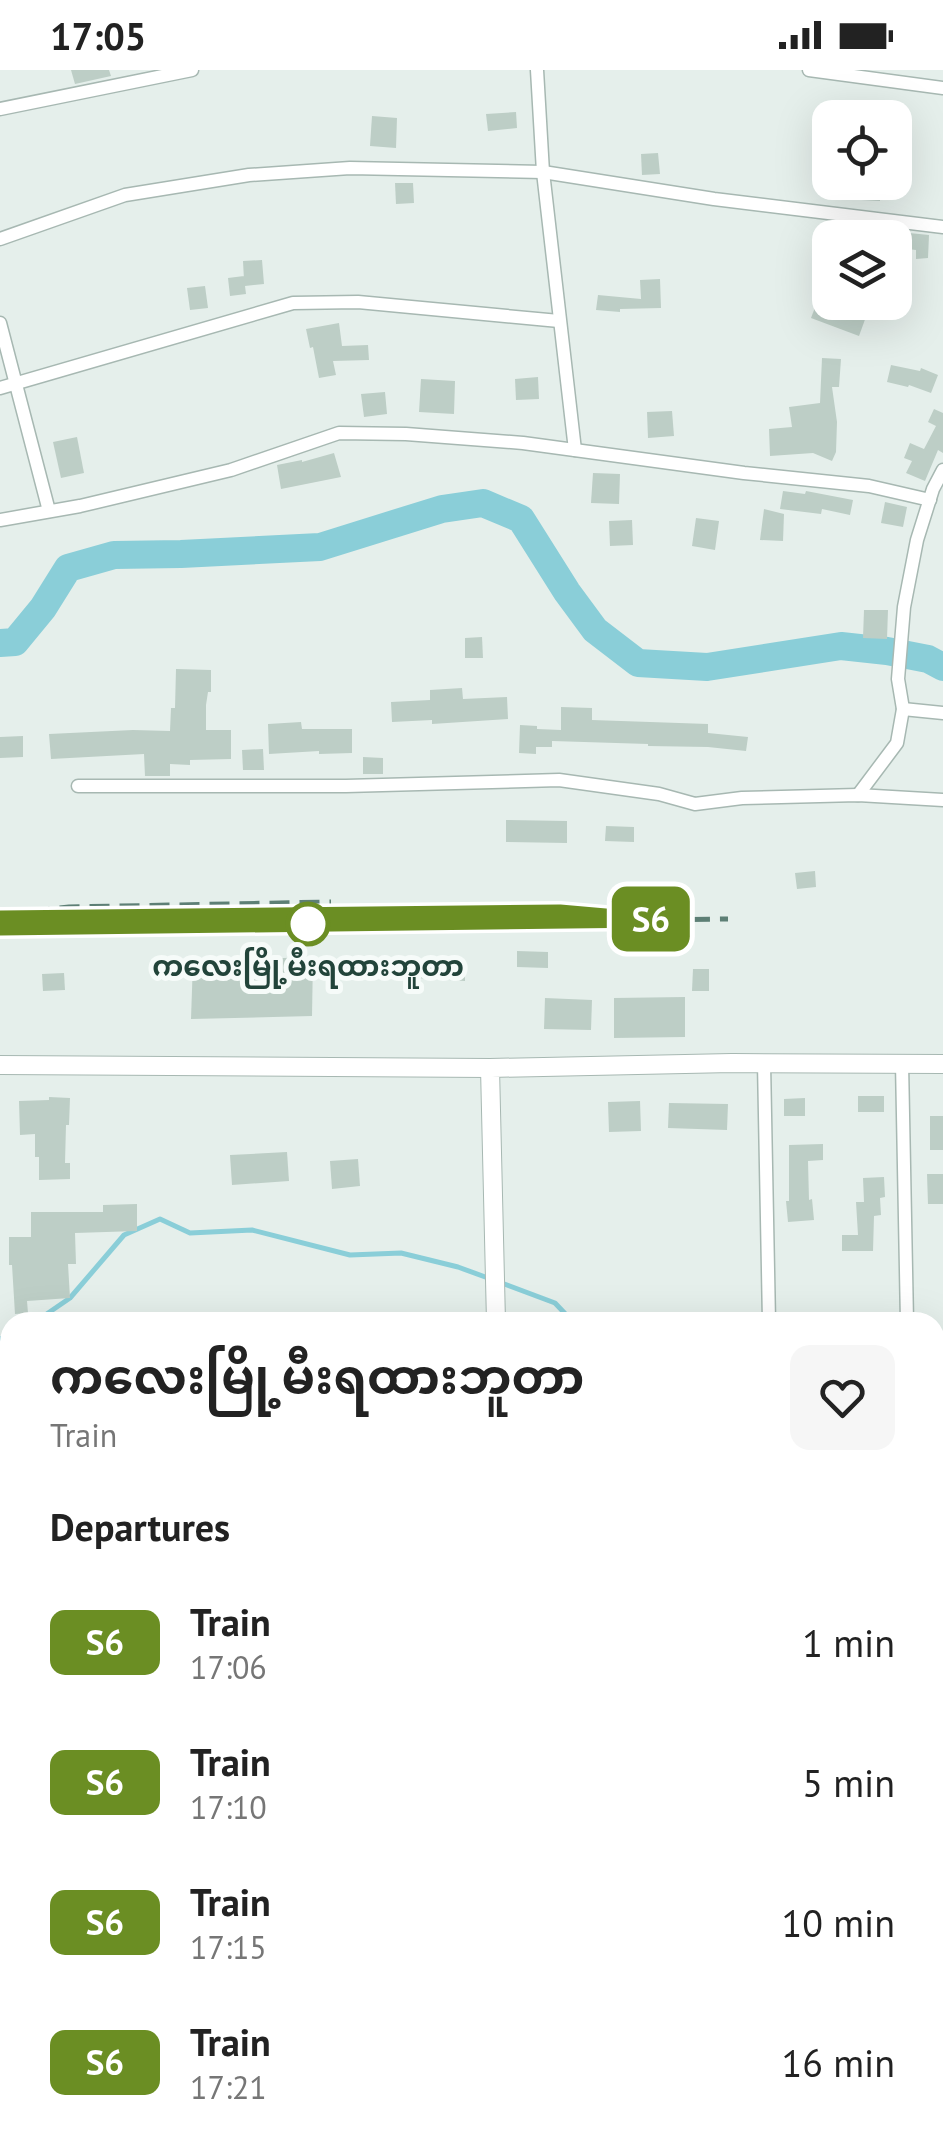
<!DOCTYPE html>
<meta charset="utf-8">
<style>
body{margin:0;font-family:"PT Sans","Noto Sans Myanmar",sans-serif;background:#f6f6f6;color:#222;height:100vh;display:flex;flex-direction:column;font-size:38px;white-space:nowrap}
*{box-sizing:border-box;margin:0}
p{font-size:32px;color:#767676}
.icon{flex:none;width:55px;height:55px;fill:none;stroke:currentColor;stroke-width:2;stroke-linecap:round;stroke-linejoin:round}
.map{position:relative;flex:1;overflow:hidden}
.panel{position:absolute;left:0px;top:1242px;width:945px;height:842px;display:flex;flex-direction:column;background:#fff;border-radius:30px 30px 0 0;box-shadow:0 10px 40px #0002}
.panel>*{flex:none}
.badge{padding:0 20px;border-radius:15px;font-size:35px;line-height:65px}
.tools{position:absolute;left:812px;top:30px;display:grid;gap:20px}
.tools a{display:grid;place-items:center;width:100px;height:100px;border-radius:20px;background:#fff;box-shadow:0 10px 40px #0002;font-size:50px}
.map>.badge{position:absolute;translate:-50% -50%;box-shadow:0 0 0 5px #fff}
h2{padding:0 50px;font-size:38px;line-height:90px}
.round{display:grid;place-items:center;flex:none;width:105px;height:105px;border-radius:20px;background:#f6f6f6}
.summary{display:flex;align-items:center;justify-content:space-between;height:170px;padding:0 50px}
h1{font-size:48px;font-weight:700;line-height:75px}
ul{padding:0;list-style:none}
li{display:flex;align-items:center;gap:30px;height:140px;padding:0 50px}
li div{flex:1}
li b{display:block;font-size:38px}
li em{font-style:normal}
li .badge{min-width:110px;font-weight:700;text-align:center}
.status{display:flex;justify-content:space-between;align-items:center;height:70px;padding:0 50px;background:#fff;direction:ltr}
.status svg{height:28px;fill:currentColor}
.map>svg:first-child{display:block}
</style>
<div class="status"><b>17:05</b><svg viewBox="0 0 49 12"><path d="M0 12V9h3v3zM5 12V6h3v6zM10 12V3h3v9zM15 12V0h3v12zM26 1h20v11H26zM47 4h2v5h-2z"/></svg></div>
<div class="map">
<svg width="943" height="2083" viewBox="0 0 943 2083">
<rect width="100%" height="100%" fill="#e5efeb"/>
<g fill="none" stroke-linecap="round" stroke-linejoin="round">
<g stroke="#8aced8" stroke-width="5">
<path d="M 499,1212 L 555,1233 L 573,1252"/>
<path d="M 35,1252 L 70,1228 L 124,1165 L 160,1149 L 190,1163 L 252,1160 L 350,1185 L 401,1183 L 458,1197 L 488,1208"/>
<path d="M 0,1269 L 10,1265"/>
<path d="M 935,1443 L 943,1444"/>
</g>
<path stroke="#8aced8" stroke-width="28" d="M 0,573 L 15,572 L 43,538 L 68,498 L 114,485 L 181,484 L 320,477 L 442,439 L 483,433 L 521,449 L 567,522 L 595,560 L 638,593 L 707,597 L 841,576 L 887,581 L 928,589 L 943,597"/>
</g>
<g fill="#bdcec6">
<path d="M 71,0 L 109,0 L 111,6 L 75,14 Z"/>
<path d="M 516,42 L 517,58 L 488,61 L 486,44 Z"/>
<path d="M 372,46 L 397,48 L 396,78 L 370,76 Z"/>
<path d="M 658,83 L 660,104 L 642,105 L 641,84 Z"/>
<path d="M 861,112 L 880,112 L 880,131 L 861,130 Z"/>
<path d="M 395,113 L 413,113 L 414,133 L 396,134 Z"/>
<path d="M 909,163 L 929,165 L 928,188 L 916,189 L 916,180 L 908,179 Z"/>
<path d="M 262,190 L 264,214 L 245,216 L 246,224 L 230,226 L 228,208 L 244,206 L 244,210 L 243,191 Z"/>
<path d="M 660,209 L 661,238 L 620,239 L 620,242 L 596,240 L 598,225 L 641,229 L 640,210 Z"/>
<path d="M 205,216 L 208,238 L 190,240 L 187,218 Z"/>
<path d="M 819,227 L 867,244 L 859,266 L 811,248 Z"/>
<path d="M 339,253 L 342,276 L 368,275 L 369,290 L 333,291 L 336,305 L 319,308 L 313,277 L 310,278 L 306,259 Z"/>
<path d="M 822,288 L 841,289 L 839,317 L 832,317 L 837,352 L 836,382 L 832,391 L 813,383 L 770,386 L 769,359 L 792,357 L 789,337 L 820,333 Z"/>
<path d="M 891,295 L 920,301 L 921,298 L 938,305 L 931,323 L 909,315 L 908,317 L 887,312 Z"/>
<path d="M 538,307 L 539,329 L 516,330 L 515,309 Z"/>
<path d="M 421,309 L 455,311 L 454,344 L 419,342 Z"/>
<path d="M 385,322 L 387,344 L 364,347 L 361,324 Z"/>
<path d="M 934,339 L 943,343 L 943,383 L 938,380 L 925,411 L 906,403 L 912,391 L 904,388 L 910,373 L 924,379 L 936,356 L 928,352 Z"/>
<path d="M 672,341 L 674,366 L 648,368 L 647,342 Z"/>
<path d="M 77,367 L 84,403 L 61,408 L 53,372 Z"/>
<path d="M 334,383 L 341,407 L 281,419 L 277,395 L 302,390 L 302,392 Z"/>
<path d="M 593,403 L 620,404 L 619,434 L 591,433 Z"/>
<path d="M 783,421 L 805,424 L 806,421 L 853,430 L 850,445 L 822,439 L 821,444 L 780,439 Z"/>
<path d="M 885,432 L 907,437 L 903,457 L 881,453 Z"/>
<path d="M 764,439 L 784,444 L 783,471 L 760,470 Z"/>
<path d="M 696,448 L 719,451 L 715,480 L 692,476 Z"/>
<path d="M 632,450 L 633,475 L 610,476 L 609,451 Z"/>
<path d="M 864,540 L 888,540 L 887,569 L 863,568 Z"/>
<path d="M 482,567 L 483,588 L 465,588 L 465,568 Z"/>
<path d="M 176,599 L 211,600 L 211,622 L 208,622 L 206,635 L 206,660 L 231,660 L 231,689 L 190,690 L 190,695 L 170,694 L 170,706 L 145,706 L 144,684 L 51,689 L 49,664 L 133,660 L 170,661 L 171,638 L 175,638 Z"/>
<path d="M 462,618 L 463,629 L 507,627 L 508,649 L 432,654 L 432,650 L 392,652 L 391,632 L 430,630 L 430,620 Z"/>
<path d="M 561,637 L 592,638 L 592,650 L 708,654 L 708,663 L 748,667 L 746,681 L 708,677 L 648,676 L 648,674 L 552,671 L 552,677 L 536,677 L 536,684 L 519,683 L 520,655 L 537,656 L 537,659 L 561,660 Z"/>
<path d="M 301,652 L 302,659 L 352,659 L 352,683 L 319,684 L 319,681 L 269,684 L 268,654 Z"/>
<path d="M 23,666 L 23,687 L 0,688 L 0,667 Z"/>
<path d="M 263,679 L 264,700 L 243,700 L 242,680 Z"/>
<path d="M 363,687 L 383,688 L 383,704 L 363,704 Z"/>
<path d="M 506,750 L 567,751 L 567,773 L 506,772 Z"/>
<path d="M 606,756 L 634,757 L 634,772 L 605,771 Z"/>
<path d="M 815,801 L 816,817 L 797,819 L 795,803 Z"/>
<path d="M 517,881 L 548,882 L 548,898 L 517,897 Z"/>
<path d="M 313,887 L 312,946 L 191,949 L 193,891 Z"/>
<path d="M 416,892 L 431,892 L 431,896 L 465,897 L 465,911 L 416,908 Z"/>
<path d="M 693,899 L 709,899 L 709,921 L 692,921 Z"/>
<path d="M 64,903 L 65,920 L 43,921 L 42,904 Z"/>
<path d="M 685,927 L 685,967 L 614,968 L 614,928 Z"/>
<path d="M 545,928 L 592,930 L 591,960 L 544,959 Z"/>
<rect x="858" y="1026" width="26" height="16"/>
<path d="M 49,1027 L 70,1028 L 69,1055 L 66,1055 L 65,1093 L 70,1093 L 70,1109 L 39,1110 L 39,1087 L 35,1087 L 35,1064 L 20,1065 L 19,1031 L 49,1030 Z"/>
<path d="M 805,1028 L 805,1046 L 784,1046 L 784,1029 Z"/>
<path d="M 640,1031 L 641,1061 L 609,1062 L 608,1032 Z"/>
<path d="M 669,1033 L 728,1034 L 727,1060 L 668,1058 Z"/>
<rect x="930" y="1046" width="13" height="34"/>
<path d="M 823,1074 L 823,1090 L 808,1091 L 809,1130 L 812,1129 L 814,1150 L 788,1152 L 786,1131 L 789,1131 L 789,1075 Z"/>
<path d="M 287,1082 L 289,1111 L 232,1115 L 230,1085 Z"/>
<path d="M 358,1089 L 360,1116 L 332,1119 L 330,1091 Z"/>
<path d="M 927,1104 L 943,1104 L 943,1134 L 928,1134 Z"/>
<path d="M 884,1107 L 885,1127 L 880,1128 L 881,1145 L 874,1146 L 873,1181 L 842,1181 L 842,1165 L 858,1165 L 856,1132 L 864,1132 L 863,1108 Z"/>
<path d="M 137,1134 L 137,1161 L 75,1163 L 76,1194 L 68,1194 L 70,1228 L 27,1231 L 28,1243 L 15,1244 L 12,1195 L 9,1195 L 9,1167 L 31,1167 L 31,1142 L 103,1142 L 103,1135 Z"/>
</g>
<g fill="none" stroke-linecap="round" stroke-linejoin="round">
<defs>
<g id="minor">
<path d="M 537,0 L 543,102 L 575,380"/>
<path d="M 809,0 L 943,18"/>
<path d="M 0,39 L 192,0"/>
<path d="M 0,169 L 125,125 L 249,105 L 350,98 L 543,102 L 714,129 L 943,157"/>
<path d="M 0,253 L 49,441"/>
<path d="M 0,318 L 293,233 L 358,232 L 559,251"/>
<path d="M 0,450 L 80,436 L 231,400 L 339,363 L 406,364 L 523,373 L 744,403 L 869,416 L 930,430"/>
<path d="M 903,639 L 943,643"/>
<path d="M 78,716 L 346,716 L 559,710 L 659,724 L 695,734 L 742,728 L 858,725 L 943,730"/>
<path d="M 858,725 L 897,673 L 903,639 L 898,609 L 904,537 L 917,470 L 933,419 L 943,400"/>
<path d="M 764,993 L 769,1252"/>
<path d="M 902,993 L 907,1252"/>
<path d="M 0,2017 L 10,2017"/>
<path d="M 935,2021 L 943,2021"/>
<path d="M 377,2075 L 377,2083"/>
<path d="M 794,2075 L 794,2083"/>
<path d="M 929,2075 L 930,2083"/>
<path d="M 137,2083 L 138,2075"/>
</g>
<g id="tertiary">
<path d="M 0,995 L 490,998"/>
<path d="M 496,1252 L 490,998 L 732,993 L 943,994"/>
<path d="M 935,1512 L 943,1512"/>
<path d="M 0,1516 L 10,1516"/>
<path d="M 522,2075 L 522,2083"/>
</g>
</defs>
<use href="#minor" stroke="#a7b8b2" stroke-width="15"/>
<use href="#tertiary" stroke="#a7b8b2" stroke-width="20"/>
<use href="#minor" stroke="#fff" stroke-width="12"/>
<use href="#tertiary" stroke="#fff" stroke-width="18"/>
<g stroke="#5d7f75" stroke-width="5" stroke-dasharray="20 10" stroke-linecap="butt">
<path d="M 0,845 L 69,837 L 331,832"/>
<path d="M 0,857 L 728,849"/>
</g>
</g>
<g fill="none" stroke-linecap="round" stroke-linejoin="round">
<defs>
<path id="line" d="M 0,848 L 560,842 L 651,850 L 0,858"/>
</defs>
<use href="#line" stroke="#fff" stroke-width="22"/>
<use href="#line" stroke="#6b8e23" stroke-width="15"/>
</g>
<circle fill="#fff" stroke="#6b8e23" stroke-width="5" cx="308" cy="854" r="20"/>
<g text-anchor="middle" stroke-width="10" stroke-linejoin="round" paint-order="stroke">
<g font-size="28" font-weight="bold" fill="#22443a" stroke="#f6fbf9">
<text x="308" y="906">ကလေးမြို့မီးရထားဘူတာ</text>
</g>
</g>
</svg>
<div class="tools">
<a><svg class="icon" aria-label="locate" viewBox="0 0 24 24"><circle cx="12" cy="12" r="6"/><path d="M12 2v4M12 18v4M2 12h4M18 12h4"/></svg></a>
<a><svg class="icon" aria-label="layers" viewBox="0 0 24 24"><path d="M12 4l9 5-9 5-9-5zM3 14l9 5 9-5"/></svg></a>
</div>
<b class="badge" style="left:651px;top:849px;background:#6b8e23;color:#fff">S6</b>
<section class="panel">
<div class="summary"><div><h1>ကလေးမြို့မီးရထားဘူတာ</h1><p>Train</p></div><a class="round"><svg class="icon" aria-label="heart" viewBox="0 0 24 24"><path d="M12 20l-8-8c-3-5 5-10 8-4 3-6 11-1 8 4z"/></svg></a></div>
<h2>Departures</h2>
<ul>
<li><span class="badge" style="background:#6b8e23;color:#fff">S6</span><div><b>Train</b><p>17:06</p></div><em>1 min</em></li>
<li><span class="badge" style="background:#6b8e23;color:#fff">S6</span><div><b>Train</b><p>17:10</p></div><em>5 min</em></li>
<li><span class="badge" style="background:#6b8e23;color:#fff">S6</span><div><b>Train</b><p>17:15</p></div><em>10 min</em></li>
<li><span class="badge" style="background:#6b8e23;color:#fff">S6</span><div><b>Train</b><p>17:21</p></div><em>16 min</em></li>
</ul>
</section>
</div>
